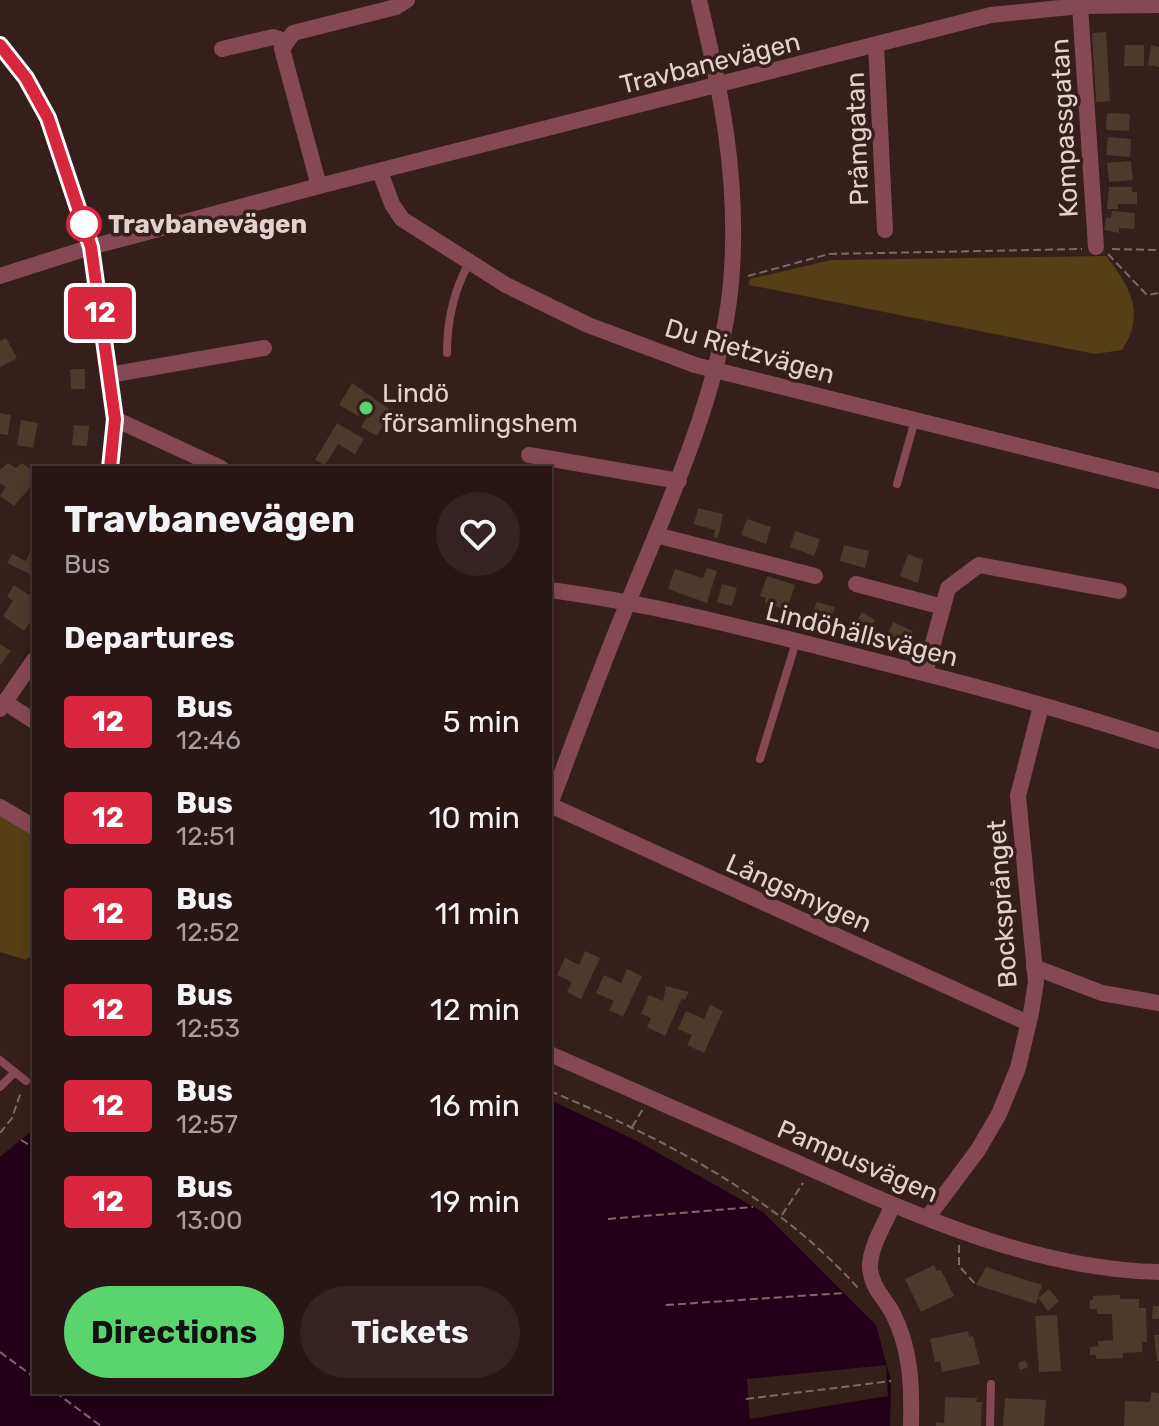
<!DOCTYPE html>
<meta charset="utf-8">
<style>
body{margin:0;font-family:Rubik,sans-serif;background:#342322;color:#f1f3f6;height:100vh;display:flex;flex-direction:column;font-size:30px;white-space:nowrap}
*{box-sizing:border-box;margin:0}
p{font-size:26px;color:#a59fa0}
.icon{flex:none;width:44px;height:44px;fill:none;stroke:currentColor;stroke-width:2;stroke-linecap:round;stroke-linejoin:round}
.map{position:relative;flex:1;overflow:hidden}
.drawer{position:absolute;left:32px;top:466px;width:520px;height:928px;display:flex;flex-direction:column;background:#281614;border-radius:0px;box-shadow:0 4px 12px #0003,0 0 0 2px #443534}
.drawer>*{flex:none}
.badge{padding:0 16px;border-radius:6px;font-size:28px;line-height:52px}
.map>.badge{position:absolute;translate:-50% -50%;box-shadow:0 0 0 4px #fff}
h2{padding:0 32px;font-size:30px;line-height:72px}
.round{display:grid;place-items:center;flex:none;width:84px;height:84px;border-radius:42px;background:#342322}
.summary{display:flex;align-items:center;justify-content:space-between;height:136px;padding:0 32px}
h1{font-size:38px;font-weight:700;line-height:60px}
.cta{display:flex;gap:16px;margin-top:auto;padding:16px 32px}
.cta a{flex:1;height:92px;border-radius:48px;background:#5ad56e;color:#111;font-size:32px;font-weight:700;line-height:92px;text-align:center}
.cta a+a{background:#342322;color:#f1f3f6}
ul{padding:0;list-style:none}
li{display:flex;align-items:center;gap:24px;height:96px;padding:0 32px}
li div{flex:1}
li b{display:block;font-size:30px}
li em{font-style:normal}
li .badge{min-width:88px;font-weight:700;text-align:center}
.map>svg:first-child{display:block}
</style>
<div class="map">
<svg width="1159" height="1426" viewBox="0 0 1159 1426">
<rect width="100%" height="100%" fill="#361e1a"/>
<g fill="#563e16">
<path d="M 1106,256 C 1130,286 1146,314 1122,350 L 1095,354 L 749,285 L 750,279 L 831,260 Z"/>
<path d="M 0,814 L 34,835 L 34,954 L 26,960 L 0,952 Z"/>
</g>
<path fill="#230017" d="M 550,1100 L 637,1141 L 763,1212 L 876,1325 L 891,1381 L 890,1426 L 0,1426 L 0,1157 L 34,1129 L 34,1392 L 550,1392 Z"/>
<path fill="#361e1a" d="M 886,1365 L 888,1396 L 750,1419 L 747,1379 Z"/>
<g fill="#4f392b">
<path d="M 1106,32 L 1110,101 L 1096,102 L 1092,33 Z"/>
<path d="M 1125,45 L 1144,45 L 1144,66 L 1124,66 Z"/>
<path d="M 1151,45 L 1159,47 L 1159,67 L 1148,65 Z"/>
<path d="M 1107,113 L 1130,114 L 1129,131 L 1106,130 Z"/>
<path d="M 1108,137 L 1131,139 L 1130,157 L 1106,155 Z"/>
<path d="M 1131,161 L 1133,180 L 1109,182 L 1107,163 Z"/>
<path d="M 1109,187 L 1132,187 L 1132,192 L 1137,192 L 1137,204 L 1118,204 L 1118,209 L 1107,209 Z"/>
<path d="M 1112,211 L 1135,213 L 1134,229 L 1119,228 L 1119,233 L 1104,230 L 1106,218 L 1111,218 Z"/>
<path d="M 6,338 L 17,358 L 0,367 L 0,341 Z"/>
<path d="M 70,369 L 85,369 L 85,389 L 71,389 Z"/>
<path d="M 352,383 L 392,411 L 377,436 L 361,427 L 368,415 L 361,411 L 358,416 L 339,405 Z"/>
<path d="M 0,413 L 11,415 L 8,435 L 0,434 Z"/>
<path d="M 21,420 L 38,423 L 33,448 L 17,445 Z"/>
<path d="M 337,423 L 364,439 L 355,454 L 338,444 L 325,465 L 315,460 Z"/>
<path d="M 74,425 L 89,426 L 87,446 L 72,445 Z"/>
<path d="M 8,463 L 16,468 L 22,463 L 34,472 L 34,483 L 14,506 L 0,496 L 6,487 L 0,483 L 0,470 Z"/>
<path d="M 698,508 L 723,514 L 718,538 L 713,537 L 715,530 L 694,524 Z"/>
<path d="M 747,519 L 771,527 L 766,544 L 741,535 Z"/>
<path d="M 795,531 L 820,539 L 814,556 L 790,547 Z"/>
<path d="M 844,545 L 869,551 L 865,568 L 840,561 Z"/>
<path d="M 31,550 L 34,552 L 34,576 L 7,563 L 12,554 L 26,561 Z"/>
<path d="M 908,554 L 923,560 L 918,583 L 900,576 Z"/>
<path d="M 707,568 L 717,571 L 707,603 L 668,589 L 675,569 L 703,578 Z"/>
<path d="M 767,576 L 795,585 L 787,610 L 765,603 L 766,598 L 760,596 Z"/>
<path d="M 722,584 L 737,588 L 732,606 L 717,602 Z"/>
<path d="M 14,585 L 34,598 L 34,616 L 24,631 L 3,616 L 13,601 L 7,596 Z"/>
<path d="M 817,602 L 835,607 L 825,632 L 807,626 Z"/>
<path d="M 862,612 L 875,620 L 862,643 L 848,636 Z"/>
<path d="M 893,622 L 913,631 L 902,653 L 883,645 Z"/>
<path d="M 0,644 L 11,651 L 0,665 Z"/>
<path d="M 585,951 L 600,958 L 581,999 L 567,992 L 572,982 L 557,975 L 565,958 L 579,965 Z"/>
<path d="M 627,969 L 642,976 L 623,1017 L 609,1010 L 614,1001 L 596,993 L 604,975 L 621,983 Z"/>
<path d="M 666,986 L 689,992 L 685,1000 L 682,998 L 665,1036 L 647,1027 L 651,1018 L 641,1014 L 649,995 L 663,1001 Z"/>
<path d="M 710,1005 L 723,1011 L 704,1053 L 687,1045 L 692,1035 L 678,1029 L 686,1011 L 704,1019 Z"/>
<path d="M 934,1265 L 937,1271 L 941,1270 L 954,1296 L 921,1312 L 905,1279 Z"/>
<path d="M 986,1267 L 1042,1285 L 1036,1304 L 976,1285 Z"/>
<path d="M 1049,1289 L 1059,1301 L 1048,1311 L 1038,1298 Z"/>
<path d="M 1120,1295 L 1120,1299 L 1139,1299 L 1139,1308 L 1146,1308 L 1147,1342 L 1142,1342 L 1142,1352 L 1123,1353 L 1123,1358 L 1096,1359 L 1096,1355 L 1090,1355 L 1090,1347 L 1098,1346 L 1098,1341 L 1113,1340 L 1112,1314 L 1097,1314 L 1097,1309 L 1090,1309 L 1090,1300 L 1093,1300 L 1093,1296 Z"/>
<path d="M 1153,1306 L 1159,1306 L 1159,1319 L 1152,1319 Z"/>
<path d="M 1057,1315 L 1061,1371 L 1039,1372 L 1035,1316 Z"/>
<path d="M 968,1331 L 969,1337 L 973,1336 L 980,1364 L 942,1372 L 940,1361 L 935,1362 L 930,1339 Z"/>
<path d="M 1154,1335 L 1159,1335 L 1159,1361 L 1157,1361 Z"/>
<path d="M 1025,1360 L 1028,1367 L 1020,1370 L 1018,1363 Z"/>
<path d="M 1151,1392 L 1159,1393 L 1159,1426 L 1124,1426 L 1125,1401 L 1150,1402 Z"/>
<path d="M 945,1397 L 977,1398 L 976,1402 L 982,1402 L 981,1426 L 936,1426 L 936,1422 L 944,1423 Z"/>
<path d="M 1005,1398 L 1046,1400 L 1044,1426 L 1003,1426 Z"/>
</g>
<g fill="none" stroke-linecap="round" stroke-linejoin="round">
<g stroke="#7e6965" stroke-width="2" stroke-dasharray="8 4" stroke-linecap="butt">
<path d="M 1112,249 L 1159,250"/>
<path d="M 1108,254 L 1147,295 L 1159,293"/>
<path d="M 748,276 L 829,254 L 1082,249"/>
<path d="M 550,1091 C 666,1140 774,1195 859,1289"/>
<path d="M 632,1127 L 643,1109"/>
<path d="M 0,1133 L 12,1118 L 21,1092"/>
<path d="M 21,1140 L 34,1148"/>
<path d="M 782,1215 L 803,1183"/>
<path d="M 608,1219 L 753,1207"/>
<path d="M 959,1245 L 959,1266 L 976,1285"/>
<path d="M 666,1305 L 844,1293"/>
<path d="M 0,1352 L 34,1377"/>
<path d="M 55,1392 L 101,1426"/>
<path d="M 746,1399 L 891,1381"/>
</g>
<g stroke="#854855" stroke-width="8">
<path d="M 447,353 C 447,322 454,290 469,263"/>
<path d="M 897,484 L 915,420"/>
<path d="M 760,759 L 796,642"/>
<path d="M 0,1060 L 26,1081"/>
<path d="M 0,1087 L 15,1072"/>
<path d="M 990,1426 L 991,1384"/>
</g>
<g stroke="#854855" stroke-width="16">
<path d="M 1080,6 L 1096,247"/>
<path d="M 0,45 L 26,78 L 48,118 L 91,247 L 115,419 L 110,468"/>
<path d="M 876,45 L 885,230"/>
<path d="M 222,49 L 273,37 L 285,41"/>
<path d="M 380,172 L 392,204 L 402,219 L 506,285 L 588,325 L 695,365 L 1159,481"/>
<path d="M 319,186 L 282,49 L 293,33 L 396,7 L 407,0"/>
<path d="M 0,276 L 91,247 L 319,186 L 991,15 L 1080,6 L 1159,5"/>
<path d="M 109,375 L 264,348"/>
<path d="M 115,419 L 221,468"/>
<path d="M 529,455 L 679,481"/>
<path d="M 656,535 L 815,576"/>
<path d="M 856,584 L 943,607"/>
<path d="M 550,590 C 647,603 741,627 836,651 C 944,678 1053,706 1159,741"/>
<path d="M 925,673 L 948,588 L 979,565 L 1119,591"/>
<path d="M 6,703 L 34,721"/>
<path d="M 0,709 L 34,660"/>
<path d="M 550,804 C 576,736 601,667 629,600 C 670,500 726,378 732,270 C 738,174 721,92 699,0"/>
<path d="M 550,805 L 1028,1023"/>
<path d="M 0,807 L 34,827"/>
<path d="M 1034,967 L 1102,993 L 1159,1003"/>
<path d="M 550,1054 C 630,1089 710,1124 789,1159 C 906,1211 1029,1269 1159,1272"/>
<path d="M 893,1205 C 885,1223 869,1249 870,1268 C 872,1288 883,1296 892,1312 C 911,1348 912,1386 911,1426"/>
<path d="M 928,1217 L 978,1150 L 999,1114 L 1018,1068 L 1031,1013 L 1036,982 L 1018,796 L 1041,706"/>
</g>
</g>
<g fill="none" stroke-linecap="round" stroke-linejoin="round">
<defs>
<path id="line" d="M 0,45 L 26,78 L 48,118 L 91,247 L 115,419 L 110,468"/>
</defs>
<use href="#line" stroke="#fff" stroke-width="18"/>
<use href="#line" stroke="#d7263d" stroke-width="12"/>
</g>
<circle fill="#fff" stroke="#d7263d" stroke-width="4" cx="84" cy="224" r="16"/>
<circle fill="#5ad56e" stroke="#361e1a" stroke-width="3" cx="366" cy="408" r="8"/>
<g text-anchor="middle" stroke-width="7" stroke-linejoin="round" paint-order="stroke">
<g font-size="26" fill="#e2d1ce" stroke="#361e1a">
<text transform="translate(710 63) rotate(-14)" y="9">Travbanevägen</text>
<text transform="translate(1064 128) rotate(-93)" y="9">Kompassgatan</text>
<text transform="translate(857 139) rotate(-92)" y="9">Pråmgatan</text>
<text transform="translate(750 351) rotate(16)" y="9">Du Rietzvägen</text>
<text transform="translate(862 634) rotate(14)" y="9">Lindöhällsvägen</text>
<text transform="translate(799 893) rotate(24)" y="9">Långsmygen</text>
<text transform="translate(1002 904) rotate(-94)" y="9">Bocksprånget</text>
<text transform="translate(858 1161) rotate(23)" y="9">Pampusvägen</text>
</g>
<g font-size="26" font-weight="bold" fill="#e2d1ce" stroke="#361e1a" text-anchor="start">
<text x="108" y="233">Travbanevägen</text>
</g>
<g font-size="26" fill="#e2d1ce" stroke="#361e1a" text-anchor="start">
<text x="382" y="402">Lindö<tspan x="382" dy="30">församlingshem</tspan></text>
</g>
</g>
</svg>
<b class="badge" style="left:100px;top:313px;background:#d7263d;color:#fff">12</b>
<section class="drawer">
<div class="summary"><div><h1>Travbanevägen</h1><p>Bus</p></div><a class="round"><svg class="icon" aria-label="heart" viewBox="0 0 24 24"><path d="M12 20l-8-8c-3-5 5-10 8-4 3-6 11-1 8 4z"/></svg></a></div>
<h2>Departures</h2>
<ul>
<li><span class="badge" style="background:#d7263d;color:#fff">12</span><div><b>Bus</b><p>12:46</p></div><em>5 min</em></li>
<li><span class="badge" style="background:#d7263d;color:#fff">12</span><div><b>Bus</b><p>12:51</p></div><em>10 min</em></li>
<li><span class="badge" style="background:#d7263d;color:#fff">12</span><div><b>Bus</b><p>12:52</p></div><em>11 min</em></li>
<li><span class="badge" style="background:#d7263d;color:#fff">12</span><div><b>Bus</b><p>12:53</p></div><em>12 min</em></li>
<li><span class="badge" style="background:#d7263d;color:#fff">12</span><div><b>Bus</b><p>12:57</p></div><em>16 min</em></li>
<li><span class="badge" style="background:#d7263d;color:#fff">12</span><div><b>Bus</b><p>13:00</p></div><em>19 min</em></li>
</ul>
<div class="cta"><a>Directions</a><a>Tickets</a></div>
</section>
</div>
